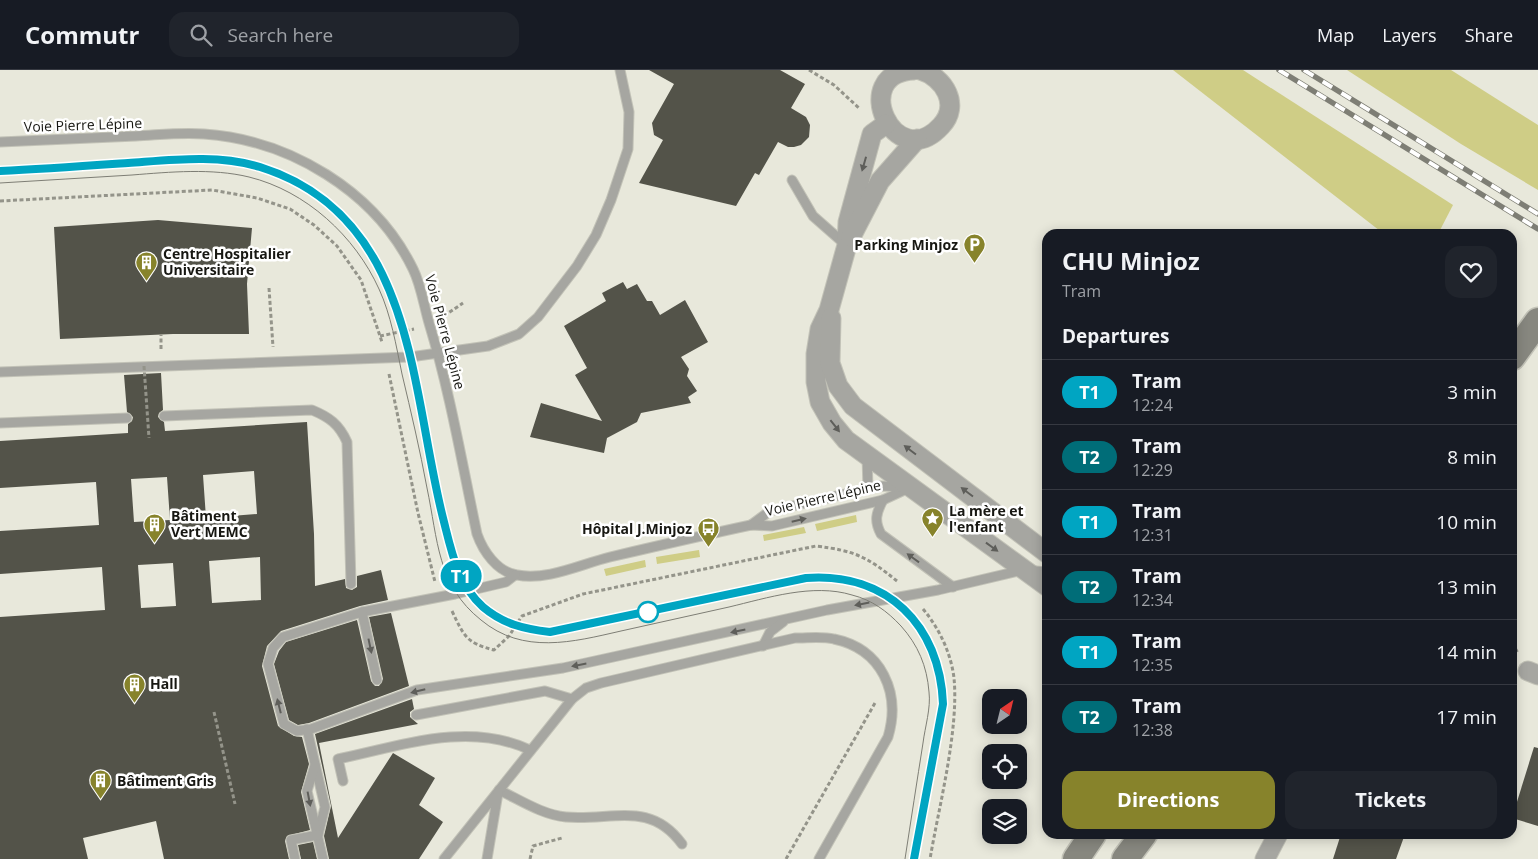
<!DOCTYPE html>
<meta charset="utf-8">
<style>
body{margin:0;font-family:"Open Sans",sans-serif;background:#20242c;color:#f1f3f6;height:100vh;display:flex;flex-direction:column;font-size:19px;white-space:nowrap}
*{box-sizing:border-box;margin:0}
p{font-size:16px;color:#9ea1a6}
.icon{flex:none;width:28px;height:28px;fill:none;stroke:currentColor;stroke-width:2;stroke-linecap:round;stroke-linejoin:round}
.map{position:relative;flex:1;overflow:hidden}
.drawer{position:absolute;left:1042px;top:159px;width:475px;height:610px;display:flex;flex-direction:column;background:#171b24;border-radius:15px;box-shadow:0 2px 12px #0003}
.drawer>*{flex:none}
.badge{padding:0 10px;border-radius:16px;font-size:18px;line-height:32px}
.needle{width:32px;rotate:35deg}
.fabs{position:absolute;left:982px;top:619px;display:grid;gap:10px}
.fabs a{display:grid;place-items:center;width:45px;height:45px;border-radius:10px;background:#171b24;box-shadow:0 2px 12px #0003;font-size:25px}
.map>.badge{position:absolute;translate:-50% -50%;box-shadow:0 0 0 2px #fff}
h2{padding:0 20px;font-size:19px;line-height:45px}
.round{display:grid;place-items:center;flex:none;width:52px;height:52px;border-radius:15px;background:#20242c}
.headline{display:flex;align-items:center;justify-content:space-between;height:85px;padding:0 20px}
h1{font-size:24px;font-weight:700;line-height:38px}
.primary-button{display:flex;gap:10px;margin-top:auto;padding:10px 20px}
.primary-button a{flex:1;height:58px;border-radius:15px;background:#87832b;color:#fff;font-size:20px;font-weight:700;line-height:58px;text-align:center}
.primary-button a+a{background:#20242c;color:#f1f3f6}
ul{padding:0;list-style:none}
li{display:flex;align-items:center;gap:15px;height:65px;padding:0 20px;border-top:1px solid #363941}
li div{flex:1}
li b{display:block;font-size:19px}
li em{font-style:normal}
li .badge{min-width:55px;font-weight:700;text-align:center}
header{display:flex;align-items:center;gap:30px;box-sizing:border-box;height:70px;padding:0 25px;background:#171b24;border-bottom:1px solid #363941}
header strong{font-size:24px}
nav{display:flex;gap:28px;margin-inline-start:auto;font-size:18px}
.search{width:350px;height:45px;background:#20242c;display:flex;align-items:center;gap:12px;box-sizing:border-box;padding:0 18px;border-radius:15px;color:#9ea1a6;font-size:19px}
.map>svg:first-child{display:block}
</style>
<header>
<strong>Commutr</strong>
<div class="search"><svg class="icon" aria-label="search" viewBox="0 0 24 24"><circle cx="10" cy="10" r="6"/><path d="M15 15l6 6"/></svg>Search here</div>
<nav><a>Map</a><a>Layers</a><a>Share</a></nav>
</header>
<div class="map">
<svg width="1538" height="789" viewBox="0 0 1538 789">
<rect width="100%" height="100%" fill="#e8e8db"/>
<g fill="#cfcd86">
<path d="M 1173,0 L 1243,0 L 1453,135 L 1438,164 L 1384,164 Z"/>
<path d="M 1347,0 L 1451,0 L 1538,55 L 1538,120 L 1461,74 Z"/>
<path d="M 856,445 L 857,452 L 817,461 L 815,454 Z"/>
<path d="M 804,457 L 806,463 L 764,471 L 763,465 Z"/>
<path d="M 699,480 L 700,487 L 657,494 L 656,487 Z"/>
<path d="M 645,490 L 646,497 L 606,506 L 604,499 Z"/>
</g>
<g fill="#535349" fill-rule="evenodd">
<path d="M 649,0 L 780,0 L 805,14 L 791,38 L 806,47 L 810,55 L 809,67 L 801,75 L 794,77 L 788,77 L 778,72 L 759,105 L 755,103 L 736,136 L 639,113 L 663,70 L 654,65 L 652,53 L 674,14 Z"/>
<path d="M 158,150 L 252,158 L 247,214 L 249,264 L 173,264 L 60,269 L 54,157 Z"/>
<path d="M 623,212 L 627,219 L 637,214 L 647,231 L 652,231 L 660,245 L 685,230 L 708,272 L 681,287 L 689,299 L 687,306 L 697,321 L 688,327 L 691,333 L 641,343 L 637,352 L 607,368 L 604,383 L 530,367 L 541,333 L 602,351 L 575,305 L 587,298 L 564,256 L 606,231 L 602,223 Z"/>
<path d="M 161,303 L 163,340 L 159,343 L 158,347 L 164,352 L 165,361 L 307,352 L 314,464 L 315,516 L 345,509 L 346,518 L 352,520 L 357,517 L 357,506 L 381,500 L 388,530 L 360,536 L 281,561 L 267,576 L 262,596 L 278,656 L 294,666 L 302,667 L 309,694 L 301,722 L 310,760 L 287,766 L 285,771 L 289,789 L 164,789 L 156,751 L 83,768 L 88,789 L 0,789 L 0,547 L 105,540 L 102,497 L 0,504 L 0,461 L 99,455 L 96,412 L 0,418 L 0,371 L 128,363 L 128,354 L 132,351 L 133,347 L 127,342 L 124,305 ZM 254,401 L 257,444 L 206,448 L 203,405 ZM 167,407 L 170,450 L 134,452 L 131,409 ZM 260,487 L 261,530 L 212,533 L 209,491 ZM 173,493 L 176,536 L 141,538 L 138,495 Z"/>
<path d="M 391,543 L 409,616 L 309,653 L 298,655 L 289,650 L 274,594 L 279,581 L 286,572 L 357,550 L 371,611 L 375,616 L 379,616 L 383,609 L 369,547 Z"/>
<path d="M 412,629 L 414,639 L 410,642 L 410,647 L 418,654 L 319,673 L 338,768 L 393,683 L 435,708 L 419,735 L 443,752 L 419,789 L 329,789 L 324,766 L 331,736 L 315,664 Z"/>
<path d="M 1534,677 L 1538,678 L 1538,756 L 1512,748 Z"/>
<path d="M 1341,764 L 1405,764 L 1396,789 L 1333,789 Z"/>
<path d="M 313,772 L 317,789 L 301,789 L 298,775 Z"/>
</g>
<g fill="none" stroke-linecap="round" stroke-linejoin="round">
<defs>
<g id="lane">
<path d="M 0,72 C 45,70 91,68 136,66 C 158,65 182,62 204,64 C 290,70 375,121 413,199 C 421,215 424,236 429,253 C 450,322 462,393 477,464 C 483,481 497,502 517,505 C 547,511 581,494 610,487 C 657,476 704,465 751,455 L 772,456 L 883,430 L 911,417"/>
<path d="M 792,110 L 813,146 L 846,175"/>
<path d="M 0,302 L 410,287 L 488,276 L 519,264 L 538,247 L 577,196 L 596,165 L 611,130 L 628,79 L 629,42 L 620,0"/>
<path d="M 164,346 L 312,340 C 329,347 339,354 347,372 L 351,514"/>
<path d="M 0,353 L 127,348"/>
<path d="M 867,386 L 868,419"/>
<path d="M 883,430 C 876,443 874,451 881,464 L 953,517"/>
<path d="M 751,455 L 770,441 L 880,416 L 906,417"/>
<path d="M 515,505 L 506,512 L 455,524 L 362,542 L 283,567 L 273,578 L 268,594 L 284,654 L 297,661 L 311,659 L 417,620 L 563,598 L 827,540 L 938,520 L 1023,500 L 1048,502"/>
<path d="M 362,542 L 377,610"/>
<path d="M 763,576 L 770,562 L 783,552"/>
<path d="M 416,645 L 545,621 L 572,629"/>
<path d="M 307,659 L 325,737 L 318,765"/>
<path d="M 315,695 L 307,721 L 323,789"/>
<path d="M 343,711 L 338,689 C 400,676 469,651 530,680"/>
<path d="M 499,720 C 520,730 543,745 566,747 C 612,751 650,730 682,774"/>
<path d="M 295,789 L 291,770 L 318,765"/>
<path d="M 444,789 L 572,629 L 586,618 L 601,613 L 795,568 C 808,568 822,566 834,569 C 882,579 901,623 888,667 L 819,789"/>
<path d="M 487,789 L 498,723"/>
</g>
<g id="street">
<path d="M 914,0 C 847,3 895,106 941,56 C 961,35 944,7 920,0"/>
<path d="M 886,54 L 872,64 L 848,152 L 847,175 L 829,240 L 820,259 L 816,284 L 816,312 L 820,332 L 832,353 L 846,370 L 1048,517"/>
<path d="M 851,167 L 880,111 L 917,69"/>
<path d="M 831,248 L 830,293 L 838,316 L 853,336 L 1048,484"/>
<path d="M 1528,601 L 1538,605"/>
<path d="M 1265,789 L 1278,764"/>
</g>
<g id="secondary">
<path d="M 1512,287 L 1538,251"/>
<path d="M 1076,789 L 1093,764"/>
<path d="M 1125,789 L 1144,764"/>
</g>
</defs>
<use href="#lane" stroke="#c2c2b7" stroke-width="11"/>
<use href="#street" stroke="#c2c2b7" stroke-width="21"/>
<use href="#secondary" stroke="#c2c2b7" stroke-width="29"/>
<g stroke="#94948a" stroke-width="3" stroke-dasharray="4 2.5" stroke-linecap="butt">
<path d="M 809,0 L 834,15 L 860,39"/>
<path d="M 0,131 L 212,120 L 257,128 L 290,139 L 314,155 L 337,176 L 361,210 L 382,272"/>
<path d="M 269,218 L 273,277"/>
<path d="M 444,246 L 463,233"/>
<path d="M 380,266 L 414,259"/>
<path d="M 161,279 L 161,265"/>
<path d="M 389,304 L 418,443 L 435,512"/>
<path d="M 923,539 C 939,558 951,583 954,608 C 959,660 939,736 930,789"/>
<path d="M 452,541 C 464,566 466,573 494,580 L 509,566 L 522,546 L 583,524 L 816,476 C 855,481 866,486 897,511"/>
<path d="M 1512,573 L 1518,583"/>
<path d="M 214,642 L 235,734"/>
<path d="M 530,789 L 533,776 L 562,768"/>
<path d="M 786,789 L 875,633"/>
</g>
<use href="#lane" stroke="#a6a6a1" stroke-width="9"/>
<use href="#street" stroke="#a6a6a1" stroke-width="19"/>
<use href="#secondary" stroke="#87877f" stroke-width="26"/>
<g stroke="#7e7e75" stroke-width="1">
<path d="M 0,101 C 53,98 106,94 159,91 C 185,90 213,87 239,92 C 325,109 378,173 402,253 L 440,436 L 455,494 L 466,514 L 482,536 L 521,559 L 549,562 L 584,556 L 806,508 C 887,502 941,555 943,634 L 914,789"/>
<path d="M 0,113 C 44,110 88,108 132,105 C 170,102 212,98 249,107 C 306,121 355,166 379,219 C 391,245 396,275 402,304 C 411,342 420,380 427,418 C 438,470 437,515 481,550 C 523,585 573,572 621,561 C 657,553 693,545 729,537 C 767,528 813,513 852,525 C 872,530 887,541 901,556 C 918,575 927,596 929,622 C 931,638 925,657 923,673 C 917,711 911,750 905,789"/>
</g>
<defs>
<g id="rail">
<path d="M 1279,0 L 1538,159"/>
<path d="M 1304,0 L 1538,144"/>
</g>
</defs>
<use href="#rail" stroke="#7e7e75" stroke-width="5.5"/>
<use href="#rail" stroke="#fff" stroke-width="4" stroke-dasharray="11" stroke-linecap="butt"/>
<path stroke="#94948a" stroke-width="3" stroke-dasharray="4 2.5" stroke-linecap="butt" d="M 144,296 L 149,368"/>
</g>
<defs><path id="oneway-solid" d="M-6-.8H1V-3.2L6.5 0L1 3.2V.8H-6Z" transform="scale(1.25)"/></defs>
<g fill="#5e5e5a">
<use href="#oneway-solid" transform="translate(864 94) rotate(106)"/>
<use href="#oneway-solid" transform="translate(835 356) rotate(52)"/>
<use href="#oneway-solid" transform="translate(910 380) rotate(-143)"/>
<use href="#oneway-solid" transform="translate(967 422) rotate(-143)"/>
<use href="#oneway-solid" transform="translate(799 450) rotate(-13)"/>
<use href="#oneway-solid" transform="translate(992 477) rotate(36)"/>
<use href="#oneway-solid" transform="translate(913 488) rotate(-144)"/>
<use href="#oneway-solid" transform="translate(862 534) rotate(169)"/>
<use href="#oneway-solid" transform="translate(738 561) rotate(168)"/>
<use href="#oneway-solid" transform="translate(370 576) rotate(78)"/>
<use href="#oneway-solid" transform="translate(579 595) rotate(169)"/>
<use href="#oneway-solid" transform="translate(418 621) rotate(166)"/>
<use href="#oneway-solid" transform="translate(279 636) rotate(-104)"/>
<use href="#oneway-solid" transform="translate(309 729) rotate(79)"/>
</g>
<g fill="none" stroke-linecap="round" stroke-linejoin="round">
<defs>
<path id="line" d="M 0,101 C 43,99 85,96 128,93 C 171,90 218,84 260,97 C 416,146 410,318 443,448 C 451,479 457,514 483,537 C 503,554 524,559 550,562 L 806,508 C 887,502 940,555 943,634 L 914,789"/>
</defs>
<use href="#line" stroke="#fff" stroke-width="11"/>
<use href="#line" stroke="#00a5c2" stroke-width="8"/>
</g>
<defs>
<symbol id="parking-pin" viewBox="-11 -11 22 30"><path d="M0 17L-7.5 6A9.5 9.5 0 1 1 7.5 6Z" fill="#87832b" stroke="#fff"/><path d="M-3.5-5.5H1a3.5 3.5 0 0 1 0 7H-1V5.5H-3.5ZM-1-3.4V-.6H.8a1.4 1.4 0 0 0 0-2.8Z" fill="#fff"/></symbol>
<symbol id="building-pin" viewBox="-11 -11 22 30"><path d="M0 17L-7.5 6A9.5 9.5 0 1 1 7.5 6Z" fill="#87832b" stroke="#fff"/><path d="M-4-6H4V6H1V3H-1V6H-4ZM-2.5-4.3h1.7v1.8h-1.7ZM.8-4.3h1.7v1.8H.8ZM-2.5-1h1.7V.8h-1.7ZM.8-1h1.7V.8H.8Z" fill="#fff"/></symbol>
<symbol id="sight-pin" viewBox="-11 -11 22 30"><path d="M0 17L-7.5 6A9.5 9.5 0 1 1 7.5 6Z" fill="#87832b" stroke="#fff"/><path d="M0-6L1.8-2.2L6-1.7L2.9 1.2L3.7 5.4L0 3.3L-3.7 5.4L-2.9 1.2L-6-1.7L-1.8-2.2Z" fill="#fff"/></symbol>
<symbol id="bus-pin" viewBox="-11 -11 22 30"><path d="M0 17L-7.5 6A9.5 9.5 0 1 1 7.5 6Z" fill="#87832b" stroke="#fff"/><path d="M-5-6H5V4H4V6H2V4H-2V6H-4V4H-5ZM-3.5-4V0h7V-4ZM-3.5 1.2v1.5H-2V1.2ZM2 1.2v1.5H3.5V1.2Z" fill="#fff"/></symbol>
</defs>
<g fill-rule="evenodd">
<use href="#parking-pin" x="962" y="162" width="25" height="34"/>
<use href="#building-pin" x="134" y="180" width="25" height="34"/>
<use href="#sight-pin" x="920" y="436" width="25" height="34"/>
<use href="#building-pin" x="142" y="442" width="25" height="34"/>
<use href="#bus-pin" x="696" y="446" width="25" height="34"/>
<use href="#building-pin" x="122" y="602" width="25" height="34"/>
<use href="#building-pin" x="88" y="698" width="25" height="34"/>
</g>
<circle fill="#fff" stroke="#00a5c2" stroke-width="2.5" cx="648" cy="542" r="10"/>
<g text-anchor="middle" stroke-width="5" stroke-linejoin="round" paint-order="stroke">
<g font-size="14" fill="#171712" stroke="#fff">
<text transform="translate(83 55) rotate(-2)" y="5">Voie Pierre Lépine</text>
<text transform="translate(445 262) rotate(75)" y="5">Voie Pierre Lépine</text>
<text transform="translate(823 428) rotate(-13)" y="5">Voie Pierre Lépine</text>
</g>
<g font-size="14" font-weight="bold" fill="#171712" stroke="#fff" text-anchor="start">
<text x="958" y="180" text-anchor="end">Parking Minjoz</text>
<text x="163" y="189">Centre Hospitalier<tspan x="163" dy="16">Universitaire</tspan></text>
<text x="949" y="446">La mère et<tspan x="949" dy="16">l'enfant</tspan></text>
<text x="171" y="451">Bâtiment<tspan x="171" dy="16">Vert MEMC</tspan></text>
<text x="692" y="464" text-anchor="end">Hôpital J.Minjoz</text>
<text x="150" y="619">Hall</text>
<text x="117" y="716">Bâtiment Gris</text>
</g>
</g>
</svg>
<div class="fabs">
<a><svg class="needle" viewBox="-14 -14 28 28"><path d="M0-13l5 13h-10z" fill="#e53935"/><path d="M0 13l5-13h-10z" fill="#9ea1a6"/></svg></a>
<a><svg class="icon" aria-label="locate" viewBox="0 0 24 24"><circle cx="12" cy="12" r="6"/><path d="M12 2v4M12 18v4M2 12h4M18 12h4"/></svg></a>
<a><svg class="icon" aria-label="layers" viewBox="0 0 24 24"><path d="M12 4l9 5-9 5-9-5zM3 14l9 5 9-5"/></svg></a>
</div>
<b class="badge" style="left:461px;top:506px;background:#00a5c2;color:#fff">T1</b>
<section class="drawer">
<div class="headline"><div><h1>CHU Minjoz</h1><p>Tram</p></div><a class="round"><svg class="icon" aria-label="heart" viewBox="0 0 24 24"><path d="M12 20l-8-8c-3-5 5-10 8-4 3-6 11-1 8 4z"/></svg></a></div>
<h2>Departures</h2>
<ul>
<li><span class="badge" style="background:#00a5c2;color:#fff">T1</span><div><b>Tram</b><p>12:24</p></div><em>3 min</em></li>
<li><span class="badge" style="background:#006d78;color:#fff">T2</span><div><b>Tram</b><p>12:29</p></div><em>8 min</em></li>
<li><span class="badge" style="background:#00a5c2;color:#fff">T1</span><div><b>Tram</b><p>12:31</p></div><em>10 min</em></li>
<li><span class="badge" style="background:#006d78;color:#fff">T2</span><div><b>Tram</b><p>12:34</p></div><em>13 min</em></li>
<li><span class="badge" style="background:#00a5c2;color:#fff">T1</span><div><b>Tram</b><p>12:35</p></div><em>14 min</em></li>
<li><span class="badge" style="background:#006d78;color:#fff">T2</span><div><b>Tram</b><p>12:38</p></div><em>17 min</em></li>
</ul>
<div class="primary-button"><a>Directions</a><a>Tickets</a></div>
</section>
</div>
